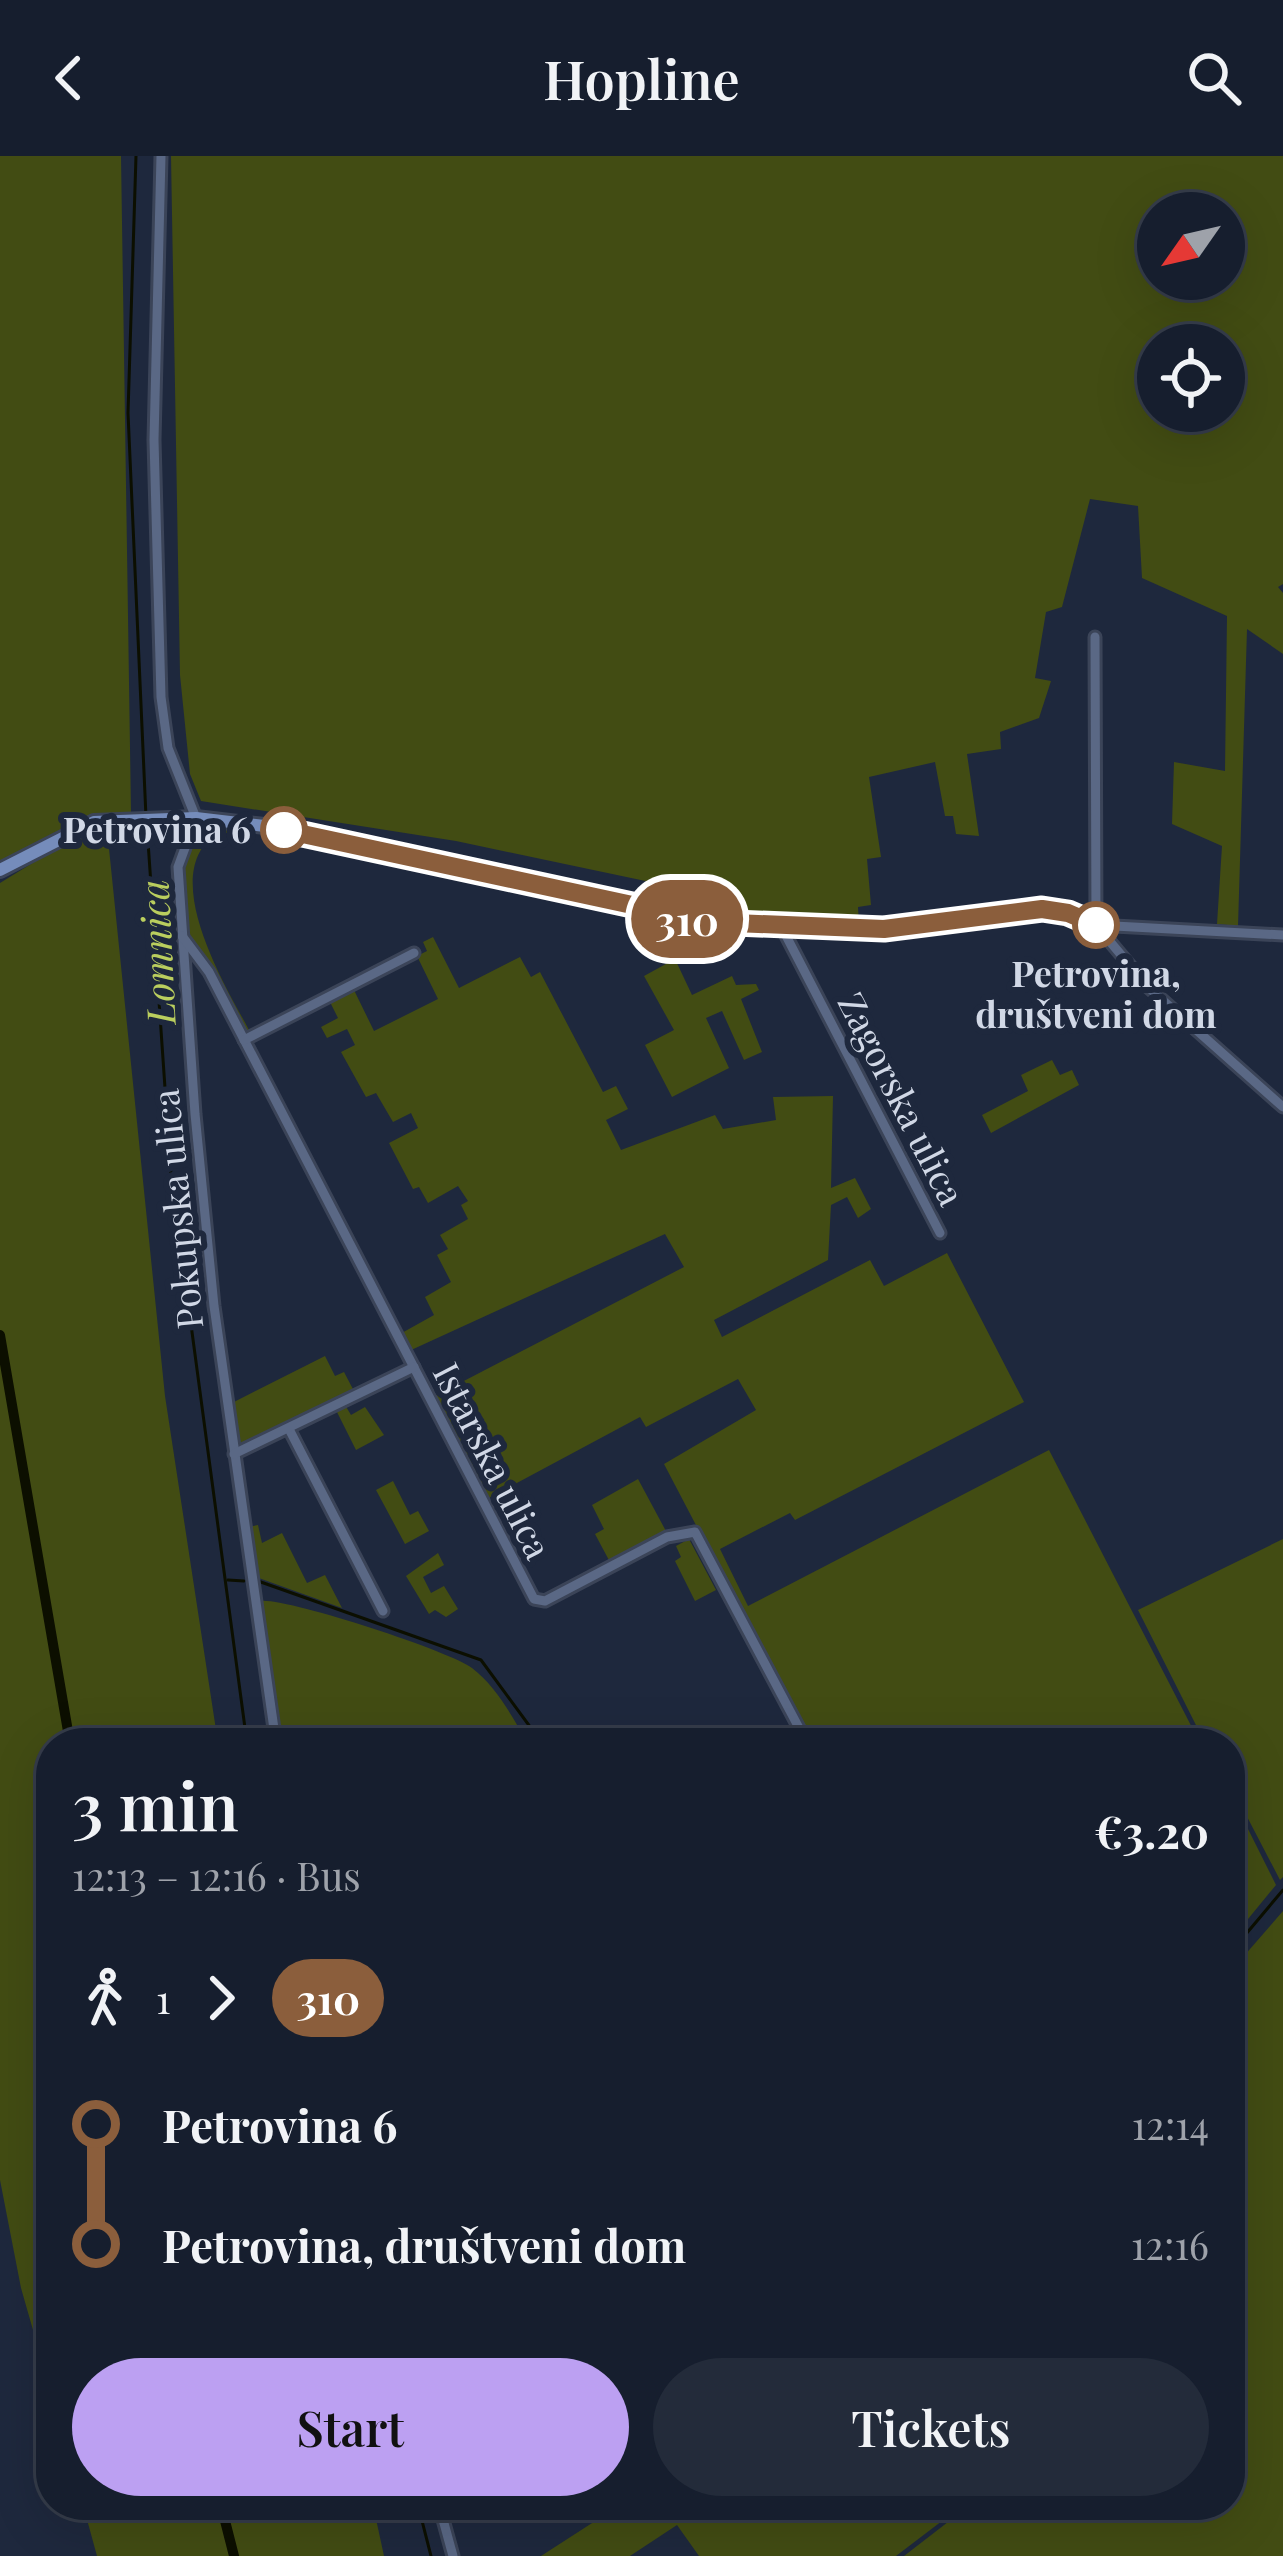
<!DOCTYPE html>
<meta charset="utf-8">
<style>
body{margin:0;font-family:"Playfair Display",serif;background:#232b3a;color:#f1f3f6;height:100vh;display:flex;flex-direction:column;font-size:45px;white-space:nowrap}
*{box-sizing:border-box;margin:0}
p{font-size:39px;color:#9ea2aa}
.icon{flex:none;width:66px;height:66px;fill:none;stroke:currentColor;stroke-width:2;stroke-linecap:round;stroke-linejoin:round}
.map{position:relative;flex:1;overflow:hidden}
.sheet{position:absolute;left:36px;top:1572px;width:1209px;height:792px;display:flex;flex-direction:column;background:#161e2e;border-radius:48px;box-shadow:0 12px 48px #0002,0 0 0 3px #353c4a}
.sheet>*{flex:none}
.badge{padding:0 24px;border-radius:39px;font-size:42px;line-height:78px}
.needle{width:78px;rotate:236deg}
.buttons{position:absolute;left:1137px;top:36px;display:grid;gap:24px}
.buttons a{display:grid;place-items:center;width:108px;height:108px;border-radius:50%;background:#161e2e;box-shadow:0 12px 48px #0002,0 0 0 3px #353c4a;font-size:60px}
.map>.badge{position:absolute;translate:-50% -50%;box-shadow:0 0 0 6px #fff}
.legs{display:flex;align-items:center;gap:18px;height:132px;padding:0 36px;font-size:39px}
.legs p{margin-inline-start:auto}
.headline{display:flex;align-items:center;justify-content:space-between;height:204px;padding:0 36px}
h1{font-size:66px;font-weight:600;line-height:90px}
.cta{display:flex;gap:24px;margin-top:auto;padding:24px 36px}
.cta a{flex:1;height:138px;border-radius:72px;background:#bca0f2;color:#111;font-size:48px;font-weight:600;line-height:138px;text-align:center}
.cta a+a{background:#232b3a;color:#f1f3f6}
ul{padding:0 36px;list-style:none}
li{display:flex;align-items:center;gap:42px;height:120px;font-size:45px}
li i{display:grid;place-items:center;width:18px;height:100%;margin:0 15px;background:currentColor}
li i::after{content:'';width:30px;height:30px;margin:-15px;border:9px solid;border-radius:50%;background:#161e2e}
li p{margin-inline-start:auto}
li:first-child i{background:linear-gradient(#0000 50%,currentColor 0)}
li:last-child i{background:linear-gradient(currentColor 50%,#0000 0)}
header{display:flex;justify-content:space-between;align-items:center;height:156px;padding:0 36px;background:#161e2e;font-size:54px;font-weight:600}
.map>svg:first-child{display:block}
</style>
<header><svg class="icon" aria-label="back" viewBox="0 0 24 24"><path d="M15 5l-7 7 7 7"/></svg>Hopline<svg class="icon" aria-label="search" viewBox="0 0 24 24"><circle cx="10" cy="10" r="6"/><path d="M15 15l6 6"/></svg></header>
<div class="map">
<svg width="1283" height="2400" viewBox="0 0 1283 2400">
<rect width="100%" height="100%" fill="#1e283d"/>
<g fill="#424c13" fill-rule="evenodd">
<path d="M 0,0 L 121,0 L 131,657 C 78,657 44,682 0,709 Z"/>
<path d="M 171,0 L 1283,0 L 1283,428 L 1278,431 L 1283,437 L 1283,498 L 1247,473 L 1238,770 L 1217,768 L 1222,690 L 1172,668 L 1174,606 L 1225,615 L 1227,460 L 1142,422 L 1138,350 L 1090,343 L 1062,451 L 1046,456 L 1035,522 L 1051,525 L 1039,562 L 1000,576 L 1001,593 L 967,598 L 979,680 L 956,678 L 953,660 L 945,660 L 935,606 L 869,621 L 881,701 L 867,703 L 871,749 L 858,751 L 859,768 L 722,761 L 726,742 L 456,685 L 201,645 L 190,618 L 180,519 ZM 1158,57 L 1224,57 L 1224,123 L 1158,123 ZM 1158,189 L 1224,189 L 1224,255 L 1158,255 Z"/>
<path d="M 205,668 L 239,671 L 242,677 L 217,677 C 157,718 224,827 249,874 L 243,877 L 187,773 L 182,713 Z"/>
<path d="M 107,673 L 165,1240 L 218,1587 L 51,1587 L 51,2237 L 21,2132 L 0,2024 L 0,727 L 78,679 Z"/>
<path d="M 433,781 L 459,832 L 520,801 L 531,821 L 540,816 L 603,936 L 616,930 L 628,953 L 606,964 L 621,994 L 715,959 L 723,973 L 776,964 L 773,941 L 833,940 L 831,1032 L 855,1022 L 871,1053 L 858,1062 L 847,1041 L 831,1049 L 828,1104 L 714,1164 L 722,1181 L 870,1104 L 884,1130 L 947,1097 L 1024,1246 L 795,1364 L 790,1357 L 720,1393 L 748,1450 L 1049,1294 L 1200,1587 L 810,1587 L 664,1308 L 756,1254 L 738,1223 L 646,1271 L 640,1261 L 487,1343 L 433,1241 L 684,1111 L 665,1078 L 409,1195 L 400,1178 L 434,1159 L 425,1141 L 451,1126 L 437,1099 L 448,1093 L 440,1079 L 468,1063 L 461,1049 L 468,1045 L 458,1030 L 428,1047 L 419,1031 L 413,1033 L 389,987 L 418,972 L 411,957 L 393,966 L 376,937 L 366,941 L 341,896 L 355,889 L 347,873 L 327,882 L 321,871 L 338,862 L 329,844 L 353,832 L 374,875 L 438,843 L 417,800 L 427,795 L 423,786 Z"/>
<path d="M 675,803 L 692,839 L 732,820 L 736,829 L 756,828 L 759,834 L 741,843 L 762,896 L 744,904 L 722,855 L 706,862 L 729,912 L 672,941 L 645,889 L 674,874 L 644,820 Z"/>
<path d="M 1052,904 L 1060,919 L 1072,914 L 1079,929 L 991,977 L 982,959 L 1028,935 L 1021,919 Z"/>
<path d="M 325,1200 L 335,1220 L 344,1216 L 355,1237 L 239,1288 L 230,1248 Z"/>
<path d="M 345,1249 L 351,1259 L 365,1251 L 384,1279 L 356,1294 L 336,1254 Z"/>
<path d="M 638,1323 L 667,1377 L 611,1408 L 595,1378 L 604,1373 L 592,1349 Z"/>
<path d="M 393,1325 L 410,1359 L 418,1355 L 429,1375 L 405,1388 L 376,1334 Z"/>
<path d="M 258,1369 L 262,1387 L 282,1377 L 307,1427 L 325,1419 L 342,1452 L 256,1421 L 248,1371 Z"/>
<path d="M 689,1383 L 716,1434 L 695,1445 L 675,1405 L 681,1401 L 676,1390 Z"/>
<path d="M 1283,1383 L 1283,1721 L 1280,1724 L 1230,1628 L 1230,1587 L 1205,1587 L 1138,1454 Z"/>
<path d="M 438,1397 L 444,1409 L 423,1421 L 431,1437 L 444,1430 L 458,1453 L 446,1461 L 435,1454 L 429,1458 L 406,1420 Z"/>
<path d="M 260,1445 C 285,1441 450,1495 472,1512 C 497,1531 512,1561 528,1587 L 283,1587 Z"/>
<path d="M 1230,1637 L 1276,1729 L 1230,1785 Z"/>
<path d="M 1283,1755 L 1283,2400 L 904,2400 L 970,2349 L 1230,2349 L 1230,1816 Z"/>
<path d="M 83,2349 L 373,2349 L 384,2400 L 97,2400 Z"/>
<path d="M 620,2349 L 963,2349 L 896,2400 L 699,2400 L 677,2369 L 630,2400 L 541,2400 Z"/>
</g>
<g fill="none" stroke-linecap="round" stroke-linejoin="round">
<g stroke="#0c0f00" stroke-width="3">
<path d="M 136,0 L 128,257 L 146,661"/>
<path d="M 147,671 L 171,1019 L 247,1587"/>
<path d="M 228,1424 L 244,1425"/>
<path d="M 258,1425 L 481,1504 L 542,1587"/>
<path d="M 1230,1797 L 1283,1734"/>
<path d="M 418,2349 L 431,2400"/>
</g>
<g stroke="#0c0f00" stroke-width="10">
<path d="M 0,1179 L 70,1587"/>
<path d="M 221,2349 L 234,2400"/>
</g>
<defs>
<g id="street">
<path d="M 161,0 L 154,284 L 161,541 L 168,592 L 196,662 L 178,711 L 195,958 L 214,1150 L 276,1587"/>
<path d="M 1095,481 L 1096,769"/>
<path d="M 1096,769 L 1149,832 L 1283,951"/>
<path d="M 1096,769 L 1283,779"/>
<path d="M 781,770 L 940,1077"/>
<path d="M 182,780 L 209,816 L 534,1443 L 545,1445 L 667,1381 L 695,1376 L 807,1587"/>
<path d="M 244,884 L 414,797"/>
<path d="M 289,1273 L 383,1455"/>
<path d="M 234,1298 L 414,1211"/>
<path d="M 439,2349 L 453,2400"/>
</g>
<path id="secondary" d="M 0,714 L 94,666 L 196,662 L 273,671 L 711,766 L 859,774 L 1042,753 L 1068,757 L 1096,769"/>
</defs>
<use href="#street" stroke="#3b4458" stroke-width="15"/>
<use href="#secondary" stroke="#3b4458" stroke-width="18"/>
<use href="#street" stroke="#5a6885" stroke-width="9"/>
<use href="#secondary" stroke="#758cbb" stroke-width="12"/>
</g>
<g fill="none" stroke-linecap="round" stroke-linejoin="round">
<defs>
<path id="line-1" d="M 284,674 L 711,766 L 884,773 L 1042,753 L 1068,757 L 1096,769"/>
</defs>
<use href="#line-1" stroke="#fff" stroke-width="27"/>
<use href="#line-1" stroke="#8b5e3c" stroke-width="18"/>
</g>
<g fill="#fff" stroke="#8b5e3c" stroke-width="6">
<circle cx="284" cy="674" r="21"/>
<circle cx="1096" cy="769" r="21"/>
</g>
<g text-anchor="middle" stroke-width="12" stroke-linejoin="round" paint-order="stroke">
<g font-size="36" font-weight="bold" fill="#d1d8e6" stroke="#1e283d" text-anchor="end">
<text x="251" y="687">Petrovina 6</text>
<text x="1096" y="831" text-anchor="middle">Petrovina,<tspan x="1096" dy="41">društveni dom</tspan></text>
</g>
<g font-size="36" fill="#d1d8e6" stroke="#1e283d">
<text transform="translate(901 943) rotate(63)" y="13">Zagorska ulica</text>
<text transform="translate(178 1053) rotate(-96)" y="13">Pokupska ulica</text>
<text transform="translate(492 1305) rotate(63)" y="13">Istarska ulica</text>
</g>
<g font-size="39" font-style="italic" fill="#bace5e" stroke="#1e283d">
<text transform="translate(158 796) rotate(-93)" y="14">Lomnica</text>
</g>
</g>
</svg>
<div class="buttons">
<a><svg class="needle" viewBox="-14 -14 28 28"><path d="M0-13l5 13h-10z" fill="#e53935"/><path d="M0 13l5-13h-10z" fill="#9ea2aa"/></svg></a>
<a><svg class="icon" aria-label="locate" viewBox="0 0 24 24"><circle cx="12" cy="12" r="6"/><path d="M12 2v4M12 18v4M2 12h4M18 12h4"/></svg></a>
</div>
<b class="badge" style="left:687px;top:763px;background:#8b5e3c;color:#fff">310</b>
<section class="sheet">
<div class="headline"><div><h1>3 min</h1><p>12:13 – 12:16 · Bus</p></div><b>€3.20</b></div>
<div class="legs"><svg class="icon" aria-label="walk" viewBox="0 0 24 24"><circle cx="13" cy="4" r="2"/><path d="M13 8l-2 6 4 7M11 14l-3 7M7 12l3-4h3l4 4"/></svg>1<svg class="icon" aria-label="forward" viewBox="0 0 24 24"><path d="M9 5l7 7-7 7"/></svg><b class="badge" style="background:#8b5e3c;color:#fff">310</b></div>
<ul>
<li><i style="color:#8b5e3c"></i><b>Petrovina 6</b><p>12:14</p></li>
<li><i style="color:#8b5e3c"></i><b>Petrovina, društveni dom</b><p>12:16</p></li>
</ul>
<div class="cta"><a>Start</a><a>Tickets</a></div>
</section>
</div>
